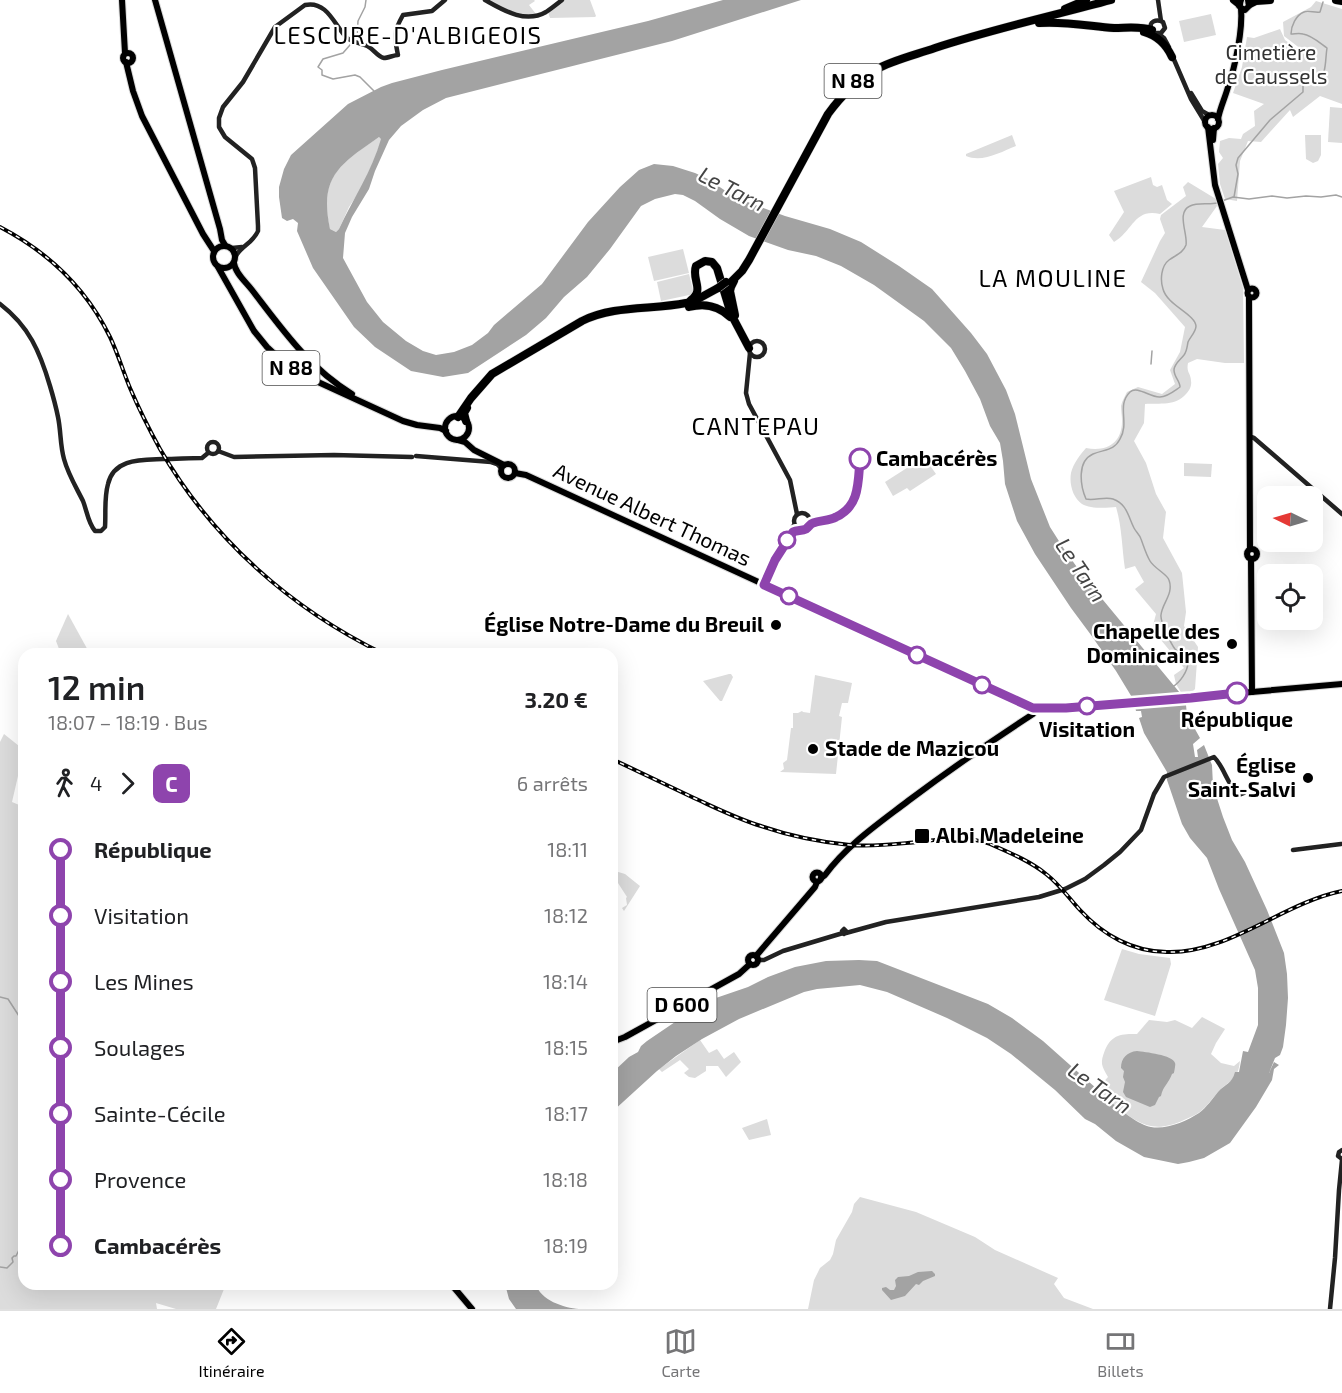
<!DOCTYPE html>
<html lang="fr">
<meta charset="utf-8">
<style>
body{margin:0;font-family:"Exo 2",sans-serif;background:#f6f6f6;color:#202124;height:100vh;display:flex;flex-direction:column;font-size:22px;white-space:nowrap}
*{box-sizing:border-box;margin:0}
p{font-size:20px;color:#757577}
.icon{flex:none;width:33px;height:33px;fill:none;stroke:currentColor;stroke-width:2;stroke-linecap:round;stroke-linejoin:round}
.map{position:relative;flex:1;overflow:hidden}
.panel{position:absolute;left:18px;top:648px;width:600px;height:642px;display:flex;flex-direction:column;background:#fff;border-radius:18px;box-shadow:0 6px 24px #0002}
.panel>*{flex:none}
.badge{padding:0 12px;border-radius:9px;font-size:21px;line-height:39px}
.needle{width:39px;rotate:275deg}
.fabs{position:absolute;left:1257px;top:486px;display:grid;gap:12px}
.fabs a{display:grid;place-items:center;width:66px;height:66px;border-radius:12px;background:#fff;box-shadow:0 6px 24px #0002;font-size:30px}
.map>.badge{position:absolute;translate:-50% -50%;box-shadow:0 0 0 3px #fff}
.legs{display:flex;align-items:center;gap:9px;height:66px;padding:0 30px;font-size:20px}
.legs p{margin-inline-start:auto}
.head{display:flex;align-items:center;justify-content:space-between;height:102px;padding:0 30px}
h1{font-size:33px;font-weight:600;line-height:45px}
ul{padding:0 30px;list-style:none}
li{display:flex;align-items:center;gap:21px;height:66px;font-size:22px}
li i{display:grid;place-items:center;width:9px;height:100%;margin:0 8px;background:currentColor}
li i::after{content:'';width:15px;height:15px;margin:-8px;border:4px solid;border-radius:50%;background:#fff}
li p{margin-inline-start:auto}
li:first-child i{background:linear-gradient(#0000 50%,currentColor 0)}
li:last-child i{background:linear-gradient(currentColor 50%,#0000 0)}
.dock{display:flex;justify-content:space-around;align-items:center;height:84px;border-top:2px solid #e0e0e0;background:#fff;font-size:16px;color:#757577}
.dock a{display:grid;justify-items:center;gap:3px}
.dock .on{color:#000}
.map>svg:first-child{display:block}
</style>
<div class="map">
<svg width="1342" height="1309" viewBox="0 0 1342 1309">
<rect width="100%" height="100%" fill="#fff"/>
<g fill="#dcdcdc">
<path d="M 488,0 L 534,0 L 535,1 L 529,5 L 536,14 C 517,17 504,8 488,0 Z"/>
<path d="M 565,0 L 590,0 L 596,16 L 595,17 L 550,18 L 548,12 L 552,8 Z"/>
<path d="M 1316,1 L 1342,9 L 1342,104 L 1320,96 L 1293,117 L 1290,110 L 1261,142 L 1248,141 L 1240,161 L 1237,201 L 1225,199 L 1220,184 L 1218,164 L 1223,158 L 1219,152 L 1220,141 L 1229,138 L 1241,139 L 1243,134 L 1255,126 L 1254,111 L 1264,104 L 1233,93 L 1242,67 L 1247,37 L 1254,38 L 1280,29 L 1285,40 L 1308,57 L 1307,61 L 1310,56 L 1284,36 L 1283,22 L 1311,7 Z"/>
<path d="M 1211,14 L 1216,35 L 1184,42 L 1179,21 Z"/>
<path d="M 1330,107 L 1342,108 L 1342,143 L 1328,142 Z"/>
<path d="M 1012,135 L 1016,146 C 1001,152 982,163 966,156 L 966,154 Z"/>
<path d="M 1305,135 L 1321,135 L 1321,155 L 1318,161 L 1313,163 L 1306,159 Z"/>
<path d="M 379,137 L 382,139 L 374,160 L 361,189 L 349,207 L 339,229 L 336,232 L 330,229 C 319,176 339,165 379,137 Z"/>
<path d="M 1151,177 L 1153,185 L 1157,187 L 1162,185 L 1167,200 L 1172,204 L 1160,214 C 1134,208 1133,231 1114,242 L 1109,235 L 1124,212 L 1114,191 Z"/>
<path d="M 1188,182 L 1216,199 L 1217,206 L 1202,227 L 1225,230 L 1243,288 L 1244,363 L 1225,363 L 1197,359 L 1188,363 C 1186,373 1191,373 1191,381 C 1192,386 1189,391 1186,394 C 1176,406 1160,403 1145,404 L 1144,423 L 1134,441 L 1146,463 L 1156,494 L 1166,512 L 1163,538 L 1182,573 L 1186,612 L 1184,626 L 1198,647 L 1195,689 L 1185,699 L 1176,684 L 1174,675 L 1184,668 L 1152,629 L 1156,614 L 1135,589 L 1144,582 L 1135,566 L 1125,569 C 1122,549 1122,527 1116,507 C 1107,508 1090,509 1082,504 C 1073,498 1069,484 1071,473 C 1073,464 1080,455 1086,448 C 1107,452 1122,443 1122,421 C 1122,416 1121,410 1121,406 C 1122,401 1125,396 1127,392 L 1138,387 L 1162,394 L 1175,384 L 1170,370 L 1180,352 L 1185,327 L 1155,293 L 1141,282 L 1160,241 L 1165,233 L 1160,219 L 1161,215 L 1186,196 L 1183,187 Z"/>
<path d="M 683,249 L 689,273 L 654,281 L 648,257 Z"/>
<path d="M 689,274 L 694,294 L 661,301 L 657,282 Z"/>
<path d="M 924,457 L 936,474 L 910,491 L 907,488 L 893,496 L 885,482 Z"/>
<path d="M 1184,463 L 1212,464 L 1211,477 L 1184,476 Z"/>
<path d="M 68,614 L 90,654 L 61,654 L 56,641 Z"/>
<path d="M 729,674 L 731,674 L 733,677 L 722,701 L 720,701 L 703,681 Z"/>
<path d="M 815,675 L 852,683 L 848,703 L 842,703 L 839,716 L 842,717 L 836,774 L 780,772 L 784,769 L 783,763 L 787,760 L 791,728 L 793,728 L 793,713 L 798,713 L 802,711 L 803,712 L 810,713 Z"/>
<path d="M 4,734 L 24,750 L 12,802 L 24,807 L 24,1284 L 226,1284 L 216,1309 L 176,1309 L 156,1303 L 157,1309 L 0,1309 L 0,742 Z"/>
<path d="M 615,871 L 625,874 L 640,886 L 624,911 L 622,908 L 627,905 L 626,898 L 627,897 L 618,883 L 612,886 L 612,879 Z"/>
<path d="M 1122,949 L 1139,954 L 1170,958 L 1171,964 L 1155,1016 L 1104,1000 Z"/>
<path d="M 1202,1017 L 1225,1029 L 1216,1043 L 1211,1054 L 1221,1063 L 1234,1066 L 1240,1061 C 1238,1079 1232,1079 1220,1090 C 1213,1097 1208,1105 1201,1111 C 1196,1115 1190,1117 1184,1120 C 1152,1135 1137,1123 1112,1103 L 1107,1103 L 1097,1089 L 1108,1077 C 1101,1065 1100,1063 1105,1050 C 1112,1034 1122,1034 1137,1034 L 1149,1020 L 1167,1022 L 1175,1020 L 1192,1028 Z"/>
<path d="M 700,1040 L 709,1053 L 717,1049 L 724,1059 L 734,1052 L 741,1062 L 726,1077 L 718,1066 L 706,1066 L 706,1071 L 695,1078 L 689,1077 L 684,1073 L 689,1069 L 680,1060 L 662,1072 L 659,1069 Z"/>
<path d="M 767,1119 L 771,1135 L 749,1140 L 742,1128 Z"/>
<path d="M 860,1197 L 916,1212 L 975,1237 L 995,1250 L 1058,1278 L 1054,1284 L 1064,1298 L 1093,1309 L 808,1309 L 814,1280 L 820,1268 L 830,1260 L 833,1254 L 836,1240 L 852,1212 L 854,1204 Z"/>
</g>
<g fill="#a3a3a3" fill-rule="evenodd">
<path d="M 723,0 L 801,0 L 672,41 L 446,98 L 423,110 L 401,126 L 389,140 L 375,171 L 369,189 L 352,217 L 345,233 L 343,258 L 367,302 L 383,322 L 406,341 L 423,351 L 436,355 L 454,352 L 472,345 L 488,333 L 494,325 L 542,284 L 588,222 L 620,187 L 639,170 L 654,164 L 673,166 L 695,173 L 708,179 L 730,194 L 750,203 L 785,216 L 830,229 L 861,242 L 899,266 L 932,289 L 971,333 L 987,354 L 1006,390 L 1015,414 L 1031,479 L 1050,527 L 1064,549 L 1084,577 L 1180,693 L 1186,705 L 1187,715 L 1200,738 L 1193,744 L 1195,757 L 1198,757 L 1197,750 L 1204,745 L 1212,765 L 1213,786 L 1223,817 L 1232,840 L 1245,862 L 1267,910 L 1284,953 L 1287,974 L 1288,998 L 1286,1025 L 1283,1047 L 1280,1055 L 1275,1058 L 1269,1073 L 1274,1062 L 1279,1065 L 1274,1069 L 1272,1080 L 1256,1107 L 1230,1143 L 1204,1158 L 1189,1162 L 1178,1164 L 1144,1157 L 1116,1141 L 1095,1124 L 1085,1119 L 1055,1090 L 1011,1054 L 987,1038 L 947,1018 L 887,992 L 860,985 L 817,989 L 804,992 L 739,1019 L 702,1039 L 676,1056 L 657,1071 L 612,1112 L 612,1073 L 629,1057 L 638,1052 L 641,1046 L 647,1041 L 675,1022 L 707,1006 L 713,999 L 748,987 L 768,977 L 795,967 L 826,961 L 859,960 L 877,961 L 988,1004 L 1012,1018 L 1043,1041 L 1097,1089 L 1107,1103 L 1112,1103 C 1122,1111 1139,1125 1151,1127 C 1166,1130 1187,1121 1199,1113 C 1207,1107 1212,1099 1218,1092 C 1225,1084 1232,1084 1235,1072 L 1239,1072 L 1243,1051 L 1248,1052 L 1258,1025 L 1258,988 L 1255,970 L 1219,889 L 1207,858 L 1190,838 L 1182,824 L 1167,780 L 1167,772 L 1144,733 L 1139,718 L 1142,717 L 1141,711 L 1136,711 L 1133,699 L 1116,671 L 1091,635 L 1071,608 L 1035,554 L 1017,521 L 1005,484 L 1003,461 L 1000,443 L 990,426 L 980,399 L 965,371 L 951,348 L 924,321 L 874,285 L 841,266 L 816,256 L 788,250 L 749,236 L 720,219 L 695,201 L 683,195 L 675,194 L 655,199 L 641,206 L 610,249 L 587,277 L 564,297 L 546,318 L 526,335 L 468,373 L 443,377 L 411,371 L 375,347 L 354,327 L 313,268 L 297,231 L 298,223 L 293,219 L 287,221 L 282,218 L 279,197 L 279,187 L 284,169 L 291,155 L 348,104 L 381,87 L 392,83 L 442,70 L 648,21 ZM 379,137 L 381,139 C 372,171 353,199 339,229 L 336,232 L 330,229 C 319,177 339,165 379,137 Z"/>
<path d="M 1137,1051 C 1145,1052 1173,1055 1175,1063 C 1176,1064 1174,1072 1174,1073 L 1172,1074 C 1169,1083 1163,1086 1161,1096 L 1159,1097 L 1155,1105 L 1150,1107 L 1126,1097 L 1123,1092 L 1125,1082 L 1123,1077 L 1124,1071 L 1121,1068 C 1121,1058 1127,1052 1137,1051 Z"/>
<path d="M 932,1271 L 935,1274 L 935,1276 L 923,1281 L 919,1285 L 916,1284 L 905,1296 L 891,1300 L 882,1290 L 882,1288 L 886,1287 L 890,1290 L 894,1290 L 896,1286 L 895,1280 L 898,1277 L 909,1276 L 918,1272 Z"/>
<path d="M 505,1284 L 536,1284 C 540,1300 564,1308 579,1309 L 516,1309 L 509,1299 Z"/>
</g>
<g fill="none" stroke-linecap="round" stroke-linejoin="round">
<g stroke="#a3a3a3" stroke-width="1.5">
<path d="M 366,0 L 365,7 L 358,21 L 357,37 L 343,53 L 323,59 L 318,67 L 322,70 L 322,75 L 333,79 L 355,75 L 360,77 L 374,91"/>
<path d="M 1234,197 L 1238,174 L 1236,165 L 1238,158 L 1270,120 L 1303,92 L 1303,84 L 1308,80 L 1318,82 C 1327,73 1325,60 1327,48 C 1320,43 1311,35 1303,34 C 1299,33 1295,34 1291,34 C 1291,26 1296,15 1304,12 C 1308,10 1315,13 1320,12 L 1323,2"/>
<path d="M 1222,201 L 1233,197 L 1249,199 L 1272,196 L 1287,198 L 1306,196 L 1321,197 L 1336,195 L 1342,197"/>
<path d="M 1151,364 L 1152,351"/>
<path d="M 1172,687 C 1180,683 1188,671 1188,662 C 1184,657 1179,653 1175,649 C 1171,644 1160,621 1161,615 C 1162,603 1174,594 1169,580 C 1168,575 1154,568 1150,561 C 1146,554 1144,547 1141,539 C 1140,535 1136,532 1134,528 C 1128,516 1127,504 1113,499 C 1105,496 1095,501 1086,499 C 1080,485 1077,461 1093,454 C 1105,449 1114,451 1120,439 C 1130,422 1116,406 1130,392 C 1137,385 1151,398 1160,397 C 1167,397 1174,391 1180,387 C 1180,381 1174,377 1174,370 C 1174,364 1180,360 1184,355 C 1187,351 1187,347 1188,342 C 1190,337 1196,332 1196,326 C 1195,314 1167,305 1163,289 C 1160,280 1161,266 1169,260 C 1176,255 1183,253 1186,245 C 1188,234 1176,212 1190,206 C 1198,202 1209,205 1217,203"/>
<path d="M 0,997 L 8,999 L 19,1016 L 24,1019"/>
<path d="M 0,1267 L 7,1268 L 13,1262 L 12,1258 L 14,1256 L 16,1256 L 19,1250 L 24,1249"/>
</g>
<defs>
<g id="primary">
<path d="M 122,0 L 125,53"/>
<path d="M 155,0 L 220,229 L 222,240 L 225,245"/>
<path d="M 1241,0 L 1239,6 L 1241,8 L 1245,10 L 1249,6 L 1248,0"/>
<circle cx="128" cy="58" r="5"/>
<path d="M 126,62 L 133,91 L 142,116 L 203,234 L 214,251"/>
<circle cx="1212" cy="122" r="7"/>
<path d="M 1218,119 C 1220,108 1225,98 1228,87 C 1235,67 1243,30 1241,8"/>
<path d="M 1208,127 L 1215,185 L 1248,290"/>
<path d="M 1213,140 L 1214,128"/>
<circle cx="224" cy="257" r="11"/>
<path d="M 234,263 C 235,273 246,282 252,290 C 282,329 309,368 352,394"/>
<path d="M 218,267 L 254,331 L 267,347 L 281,360 L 291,368 L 305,376 L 403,421 L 417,425 L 440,428 L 446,431"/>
<circle cx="1252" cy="293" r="4.5"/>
<path d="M 1249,297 L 1250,549"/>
<circle cx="457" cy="428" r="12"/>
<path d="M 458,440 L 465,442 L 474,450 L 504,465"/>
<circle cx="508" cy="471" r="7"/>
<path d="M 515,473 L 526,475 L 1030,707 L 1039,710 L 1046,711 L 1118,706 L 1129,703"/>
<circle cx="1252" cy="554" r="5"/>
<path d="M 1251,559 L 1252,692"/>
<path d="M 1126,703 L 1342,684"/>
<circle cx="817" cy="877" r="4.5"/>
<path d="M 821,878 L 825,875 C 847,845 878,824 908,801 C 948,771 990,742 1033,714 L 1036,708"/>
<circle cx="753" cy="960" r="5"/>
<path d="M 756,956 L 815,887 L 817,882"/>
<path d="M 612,1042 L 625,1037 L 739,974 L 750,964"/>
<path d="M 451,1284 L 472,1309"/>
</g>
<g id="highway">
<path d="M 1234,0 L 1239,4"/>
<path d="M 1336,0 L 1342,1"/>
<path d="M 1250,4 L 1256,1 L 1270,0"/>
<path d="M 1065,9 L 1086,0"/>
<path d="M 1039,23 C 1064,21 1089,26 1114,28 C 1127,28 1140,26 1152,30"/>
<path d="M 1144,32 C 1158,36 1166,44 1172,57"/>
<path d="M 734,281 L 731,287 L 730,291 L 735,315"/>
<path d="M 727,286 L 742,271 L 749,260 L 828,114 C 841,96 856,81 875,70 C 893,60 915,55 935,48 C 993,29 1052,16 1111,0"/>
<path d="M 691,300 C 705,290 691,279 696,266 L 705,261 L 712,262 L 717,268 L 731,314 L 749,348"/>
<path d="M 689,307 C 704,303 719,306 730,317"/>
<path d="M 458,417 L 471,398 L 492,374 L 582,321 C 614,305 652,310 686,303 L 696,300 L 718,288"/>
<path d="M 466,421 L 464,413 L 467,408"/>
</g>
</defs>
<use href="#primary" stroke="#dbdbdb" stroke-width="8"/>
<use href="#highway" stroke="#dbdbdb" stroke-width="9"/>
<g stroke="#222" stroke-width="4.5">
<path d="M 485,0 C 503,10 525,24 546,12 C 552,8 557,4 562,0"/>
<path d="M 1158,0 L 1161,21"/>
<path d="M 1156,33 L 1161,33 L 1165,28 L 1163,22 C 1157,19 1147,21 1152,30 C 1154,35 1161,34 1164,38 C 1165,39 1168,46 1169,47"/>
<path d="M 1172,55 L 1191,99 L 1205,122"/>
<path d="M 1191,93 L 1202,111 L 1209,115"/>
<path d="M 232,248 L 242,247"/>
<path d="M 236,256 C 241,246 253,243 258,231 L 258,226 L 255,168 L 252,159 L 225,137 L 219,127 L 219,118 L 223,107 L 243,82 L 275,27 L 305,5 C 327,0 335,26 346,37 C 352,43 362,43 369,47 C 374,50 378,57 384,58 C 388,58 394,55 398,55 C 394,35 393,33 403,15 L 432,11 L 445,0"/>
<path d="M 0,304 C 29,326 40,352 50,386 C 53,396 56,407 58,417 C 61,431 60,445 64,459 C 68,474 76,487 83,501 C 87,511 88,523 95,531 L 101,531 L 105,527 C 106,513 104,498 108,484 C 114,458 142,460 163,459 C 176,459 189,458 202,458 L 208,453"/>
<circle cx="757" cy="349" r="8"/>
<path d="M 750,353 L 746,393 L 749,404 L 790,480 L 797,514"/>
<path d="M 1251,437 L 1254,438 L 1342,514"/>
<circle cx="213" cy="448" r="6"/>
<path d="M 218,451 L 234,457 L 334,455 L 412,457"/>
<path d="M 416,456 L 491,462 L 497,464 L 501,468"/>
<circle cx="802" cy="521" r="8"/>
<path d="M 787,535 L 794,525"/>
<path d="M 764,584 C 769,571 782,542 792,533 C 796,530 797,530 801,530"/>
<path d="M 1293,850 L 1341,844"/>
<path d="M 844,929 L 847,932 L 844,934 L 842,931 Z"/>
<path d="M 846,933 L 886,922 L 1039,897 L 1065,889 L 1085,879 L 1104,865 L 1120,852 L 1141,830 L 1154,794 L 1164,777 L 1214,757 C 1225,768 1227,785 1239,795 L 1244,793"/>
<path d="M 758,960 L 764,960 L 783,951 L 843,933"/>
<path d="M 1342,1150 L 1339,1152 L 1338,1156 L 1342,1159"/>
<path d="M 1330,1309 L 1335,1258 L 1339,1190 L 1342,1160"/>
</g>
<use href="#primary" stroke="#000" stroke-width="6"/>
<use href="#highway" stroke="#000" stroke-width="8"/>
<defs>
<g id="rail">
<path d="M 0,227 C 48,252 86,288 110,337 C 118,354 123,371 130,388 C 139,409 149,429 160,449 C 212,539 291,609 384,654"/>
<path d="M 612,759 C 639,772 667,785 694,798 C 716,808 738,819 761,826 C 790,836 820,842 850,845 C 873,847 895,844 918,842 C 942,839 966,835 990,844 C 1008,852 1030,861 1046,874 C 1059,884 1069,898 1080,910 C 1103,935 1133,952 1167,952 C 1228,954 1283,903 1342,891"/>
</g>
</defs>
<use href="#rail" stroke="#000" stroke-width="4"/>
<use href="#rail" stroke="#fff" stroke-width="1.5" stroke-dasharray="4.5" stroke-linecap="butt"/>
<defs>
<path id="highway-bridge" d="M 718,288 L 726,282"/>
</defs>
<use href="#highway-bridge" stroke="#dbdbdb" stroke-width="9" stroke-linecap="butt"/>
<use href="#highway-bridge" stroke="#000" stroke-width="8"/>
</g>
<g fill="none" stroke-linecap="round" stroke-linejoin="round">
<defs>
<path id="line-1" d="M 860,459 C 858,482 860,506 836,517 C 829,521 821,520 813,523 C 810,524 809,527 806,529 C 802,531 797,530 793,532 L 775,560 L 764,585 L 1033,708 L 1066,708 L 1191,698 L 1237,693"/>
</defs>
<use href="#line-1" stroke="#fff" stroke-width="14"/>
<use href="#line-1" stroke="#8e44ad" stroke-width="9"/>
</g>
<g fill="#fff" stroke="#8e44ad" stroke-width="3">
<circle cx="860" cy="459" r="10"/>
<circle cx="787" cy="540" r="8"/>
<circle cx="789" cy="596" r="8"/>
<circle cx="917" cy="655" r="8"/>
<circle cx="982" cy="685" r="8"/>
<circle cx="1237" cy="693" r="10"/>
<circle cx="1087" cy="706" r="8"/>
</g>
<g fill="#000" stroke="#fff" stroke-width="2">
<circle cx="776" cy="625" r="6"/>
<circle cx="1232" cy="644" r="6"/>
<circle cx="813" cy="749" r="6"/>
<circle cx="1308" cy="778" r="6"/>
<rect x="914" y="828" width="16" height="16" rx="3"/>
</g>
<g text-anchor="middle" stroke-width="4.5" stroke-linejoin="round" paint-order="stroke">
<g fill="#fff" stroke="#4c4c4c" stroke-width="1.5">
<rect x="824.5" y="64" width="57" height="34" rx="4.5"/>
<rect x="262.5" y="351" width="57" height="34" rx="4.5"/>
<rect x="647.5" y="988" width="69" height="34" rx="4.5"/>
</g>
<g font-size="20" font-weight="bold" fill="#000">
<text x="853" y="88">N 88</text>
<text x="291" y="375">N 88</text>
<text x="682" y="1012">D 600</text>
</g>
<g font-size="21" fill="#333" stroke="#fff">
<text x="1271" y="60">Cimetière<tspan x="1271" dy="24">de Caussels</tspan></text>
</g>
<g font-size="21" font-weight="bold" fill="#000" stroke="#fff">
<text x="876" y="466" text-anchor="start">Cambacérès</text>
<text x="1237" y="727">République</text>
<text x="1087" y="737">Visitation</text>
</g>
<g font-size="21" fill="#000" stroke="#fff">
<text transform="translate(652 515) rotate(25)" y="7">Avenue Albert Thomas</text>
</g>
<g font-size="21" font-weight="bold" fill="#000" stroke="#fff" text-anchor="end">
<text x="764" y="632">Église Notre-Dame du Breuil</text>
<text x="1220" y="639">Chapelle des<tspan x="1220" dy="24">Dominicaines</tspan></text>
<text x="825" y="756" text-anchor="start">Stade de Mazicou</text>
<text x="1296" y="773">Église<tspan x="1296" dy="24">Saint-Salvi</tspan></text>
<text x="936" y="843" text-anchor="start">Albi Madeleine</text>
</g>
<g font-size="22" font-style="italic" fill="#444" stroke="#fff">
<text transform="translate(732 189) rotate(27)" y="8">Le Tarn</text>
<text transform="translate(1081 570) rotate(56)" y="8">Le Tarn</text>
<text transform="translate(1100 1088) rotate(35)" y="8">Le Tarn</text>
</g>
<g font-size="24" letter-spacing="1.5" fill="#000" stroke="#fff">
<text x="408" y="44">LESCURE-D'ALBIGEOIS</text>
<text x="1053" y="287">LA MOULINE</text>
<text x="756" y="435">CANTEPAU</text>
</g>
</g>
</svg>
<div class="fabs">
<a><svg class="needle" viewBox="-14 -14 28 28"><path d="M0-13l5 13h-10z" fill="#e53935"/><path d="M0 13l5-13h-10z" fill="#757577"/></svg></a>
<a><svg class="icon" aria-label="locate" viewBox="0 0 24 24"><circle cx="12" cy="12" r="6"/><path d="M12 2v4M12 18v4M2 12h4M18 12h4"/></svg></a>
</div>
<section class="panel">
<div class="head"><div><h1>12 min</h1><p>18:07 – 18:19 · Bus</p></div><b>3.20 €</b></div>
<div class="legs"><svg class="icon" aria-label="walk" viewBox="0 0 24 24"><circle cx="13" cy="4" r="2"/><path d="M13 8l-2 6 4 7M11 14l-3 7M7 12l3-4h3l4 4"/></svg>4<svg class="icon" aria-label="forward" viewBox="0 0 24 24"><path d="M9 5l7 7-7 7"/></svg><b class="badge" style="background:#8e44ad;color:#fff">C</b><p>6 arrêts</p></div>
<ul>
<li><i style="color:#8e44ad"></i><b>République</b><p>18:11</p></li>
<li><i style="color:#8e44ad"></i><span>Visitation</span><p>18:12</p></li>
<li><i style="color:#8e44ad"></i><span>Les Mines</span><p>18:14</p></li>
<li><i style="color:#8e44ad"></i><span>Soulages</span><p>18:15</p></li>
<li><i style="color:#8e44ad"></i><span>Sainte-Cécile</span><p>18:17</p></li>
<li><i style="color:#8e44ad"></i><span>Provence</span><p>18:18</p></li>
<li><i style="color:#8e44ad"></i><b>Cambacérès</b><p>18:19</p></li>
</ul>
</section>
</div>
<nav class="dock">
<a class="on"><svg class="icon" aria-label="directions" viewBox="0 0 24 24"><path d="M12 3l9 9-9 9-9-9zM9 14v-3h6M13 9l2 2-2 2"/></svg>Itinéraire</a>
<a><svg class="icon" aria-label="map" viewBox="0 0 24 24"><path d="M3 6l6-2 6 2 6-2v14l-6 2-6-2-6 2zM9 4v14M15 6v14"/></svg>Carte</a>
<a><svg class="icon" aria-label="tickets" viewBox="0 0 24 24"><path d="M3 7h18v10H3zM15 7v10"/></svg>Billets</a>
</nav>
